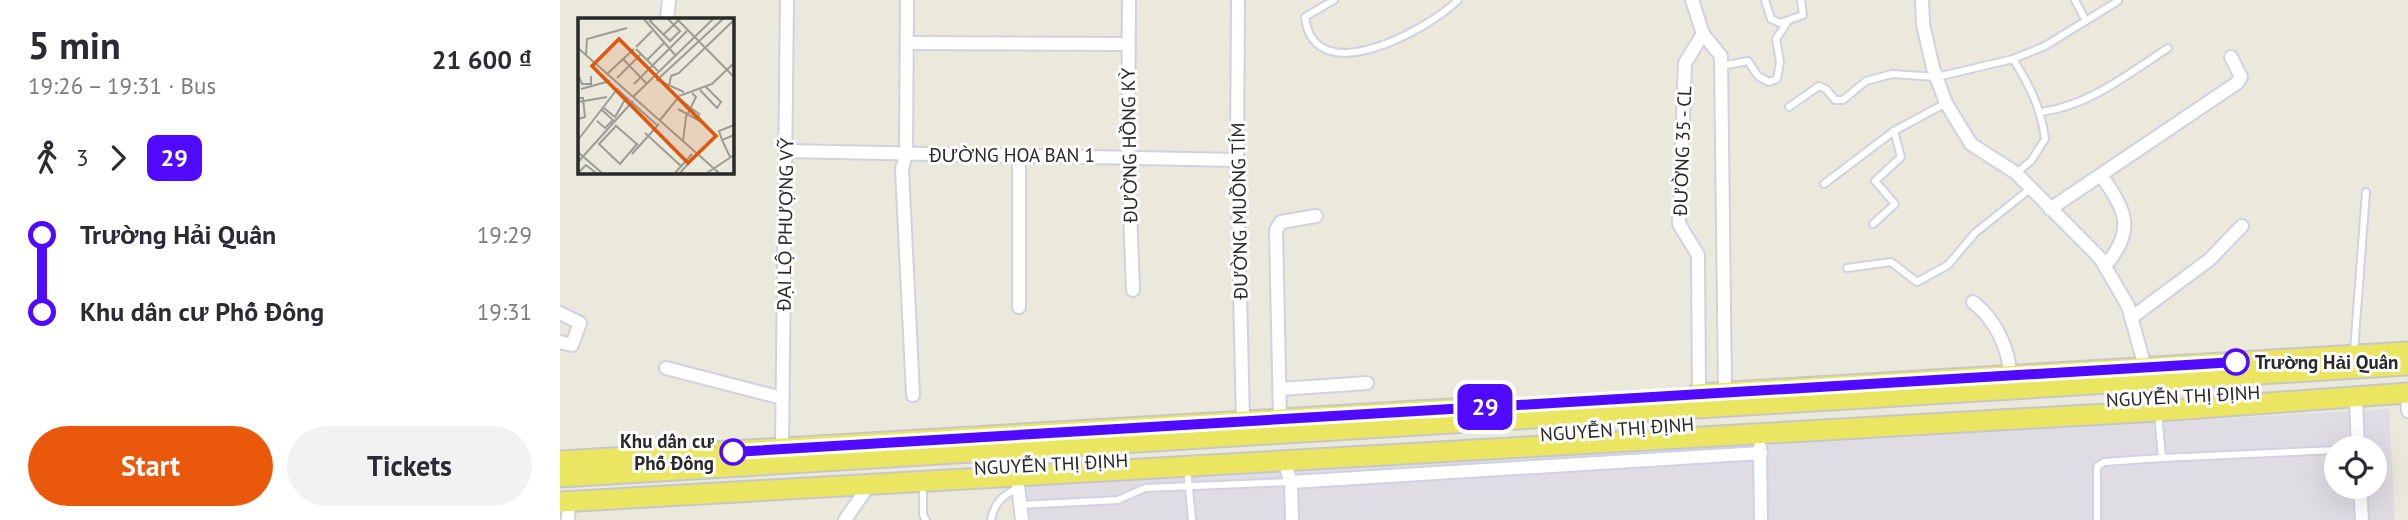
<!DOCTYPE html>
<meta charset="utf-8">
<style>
body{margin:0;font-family:"PT Sans",sans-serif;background:#f2f2f3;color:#2b2b33;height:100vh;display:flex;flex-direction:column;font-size:26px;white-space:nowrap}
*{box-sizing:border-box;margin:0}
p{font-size:23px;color:#7c7c81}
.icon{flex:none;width:38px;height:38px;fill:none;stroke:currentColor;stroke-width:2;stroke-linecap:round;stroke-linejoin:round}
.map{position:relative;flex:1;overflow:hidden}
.panel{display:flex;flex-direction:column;background:#fff;width:560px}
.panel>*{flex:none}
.badge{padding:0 14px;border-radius:10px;font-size:24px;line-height:46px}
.controls{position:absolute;left:1764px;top:436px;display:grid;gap:14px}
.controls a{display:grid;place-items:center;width:63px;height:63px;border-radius:50%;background:#fff;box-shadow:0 7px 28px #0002;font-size:35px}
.map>.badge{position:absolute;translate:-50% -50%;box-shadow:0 0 0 4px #fff}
.legs{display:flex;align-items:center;gap:10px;height:77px;padding:0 28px;font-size:23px}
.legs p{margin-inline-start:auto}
.summary{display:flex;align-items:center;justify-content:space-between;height:119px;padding:0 28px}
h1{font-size:38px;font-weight:800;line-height:52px}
.primary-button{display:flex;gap:14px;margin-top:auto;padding:14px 28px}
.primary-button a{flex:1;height:80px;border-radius:42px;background:#ea580c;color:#fff;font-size:28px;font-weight:800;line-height:80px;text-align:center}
.primary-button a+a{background:#f2f2f3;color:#2b2b33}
ul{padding:0 28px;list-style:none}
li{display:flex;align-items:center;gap:24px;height:77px;font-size:26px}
li i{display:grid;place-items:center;width:10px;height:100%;margin:0 9px;background:currentColor}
li i::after{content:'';width:18px;height:18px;margin:-9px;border:5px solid;border-radius:50%;background:#fff}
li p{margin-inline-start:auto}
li:first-child i{background:linear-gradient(#0000 50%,currentColor 0)}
li:last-child i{background:linear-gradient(currentColor 50%,#0000 0)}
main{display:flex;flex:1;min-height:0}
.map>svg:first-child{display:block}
</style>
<main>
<section class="panel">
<div class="summary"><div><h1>5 min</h1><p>19:26 – 19:31 · Bus</p></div><b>21 600 ₫</b></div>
<div class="legs"><svg class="icon" aria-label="walk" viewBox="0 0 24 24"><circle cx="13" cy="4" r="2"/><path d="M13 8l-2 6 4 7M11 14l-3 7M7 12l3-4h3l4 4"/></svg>3<svg class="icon" aria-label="forward" viewBox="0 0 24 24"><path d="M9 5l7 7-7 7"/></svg><b class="badge" style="background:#4f0aff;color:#fff">29</b></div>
<ul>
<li><i style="color:#4f0aff"></i><b>Trường Hải Quân</b><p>19:29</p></li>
<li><i style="color:#4f0aff"></i><b>Khu dân cư Phố Đông</b><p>19:31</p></li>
</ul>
<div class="primary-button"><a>Start</a><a>Tickets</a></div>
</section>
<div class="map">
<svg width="1848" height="520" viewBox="0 0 1848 520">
<rect width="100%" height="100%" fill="#ebe8dc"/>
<path fill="#e0dce4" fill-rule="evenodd" d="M 1829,409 L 1835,520 L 456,520 L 453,487 ZM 1776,448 L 1815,448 L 1815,486 L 1776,486 Z"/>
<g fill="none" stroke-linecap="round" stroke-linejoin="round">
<defs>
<g id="service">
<path d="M 774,0 L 745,17 C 754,93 869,29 898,0"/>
<path d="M 1205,0 L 1211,19 L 1220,23 L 1243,15 L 1241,0"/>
<path d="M 1515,0 L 1526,21"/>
<path d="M 1453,59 C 1470,86 1481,108 1485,139 L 1471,161 L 1456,173"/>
<path d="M 1161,66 L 1188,61 L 1198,76 L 1209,82 L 1217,79 L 1220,62 L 1216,39 L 1228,21"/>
<path d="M 1229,107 L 1259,86 L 1266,89 L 1275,100 L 1283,100 L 1306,81 L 1332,74 L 1377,77 L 1453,59 L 1485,46 L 1558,1"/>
<path d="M 1482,112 C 1530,105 1568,74 1608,48"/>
<path d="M 1264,184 L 1334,131 L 1386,103"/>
<path d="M 1313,224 L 1335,204 L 1315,181 L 1341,157 L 1334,131"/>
<path d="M 1287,268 L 1331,262 L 1357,282 L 1388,265 L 1415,233 L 1470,189"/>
<path d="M 1794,351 L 1806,192"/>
<path d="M 1598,413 L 1602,458 L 1776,450"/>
<path d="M 627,468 L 632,520"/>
<path d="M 363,484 L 363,515 L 366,520"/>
<path d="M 460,505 L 558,500 L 585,488 L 731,482"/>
<path d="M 431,520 C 434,503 443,495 458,488"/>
<path d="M 1537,520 L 1537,467 L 1544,462 L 1602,458"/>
</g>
<g id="minor">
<path d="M 347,0 L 346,154 L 342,169 L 353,395"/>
<path d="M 569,0 L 568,156 L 573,290"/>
<path d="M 678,0 L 677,160 L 683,421"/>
<path d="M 1132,0 L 1143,34 L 1161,56 L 1165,393"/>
<path d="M 1362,0 L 1363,24 L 1373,68 L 1386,103 L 1411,144 L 1456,173 L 1540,258 L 1568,306 L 1585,367"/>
<path d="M 107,19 L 109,0"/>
<path d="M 348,43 L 567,44"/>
<path d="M 226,151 L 677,160"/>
<path d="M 459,154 L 459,307"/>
<path d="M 1541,175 C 1565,210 1577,229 1545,266"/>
<path d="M 1490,209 L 1677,83 L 1681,77 L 1671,57"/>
<path d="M 1413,302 C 1435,319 1449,348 1450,375"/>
<path d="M 0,313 L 20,323 L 12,345 L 0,342"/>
<path d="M 1571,318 L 1649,260 L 1682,226"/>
<path d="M 106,368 L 222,398"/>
<path d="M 720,389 L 807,383"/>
<path d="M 1847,393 L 1848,411"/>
<path d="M 1139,394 L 1138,255 L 1119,224 L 1125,63 L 1143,34"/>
<path d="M 1796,399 L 1798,448"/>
<path d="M 720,419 L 716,230 L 721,222 L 756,216"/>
<path d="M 1200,447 L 1201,520"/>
<path d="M 222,449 L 227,0"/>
<path d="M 724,461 L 731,482 L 732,520"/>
<path d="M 457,477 L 462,520"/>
<path d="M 731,482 L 1201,453"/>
<path d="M 1800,486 L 1802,520"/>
<path d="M 8,520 L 9,501"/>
<path d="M 285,520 L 309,485"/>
</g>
<g id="primary">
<path d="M 1137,394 L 1848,352"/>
<path d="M 0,461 L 925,407"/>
<path d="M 0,477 L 1848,365"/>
<path d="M 0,502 L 1598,411 L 1848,393"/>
</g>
</defs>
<use href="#service" stroke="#d1d1e2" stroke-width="10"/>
<use href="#minor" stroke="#d1d1e2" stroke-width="16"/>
<use href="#primary" stroke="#c7c7c7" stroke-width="23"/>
<use href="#service" stroke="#fff" stroke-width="6"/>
<use href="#minor" stroke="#fff" stroke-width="12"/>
<use href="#primary" stroke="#ebe661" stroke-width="19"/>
</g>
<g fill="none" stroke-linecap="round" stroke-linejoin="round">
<defs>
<path id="line-1" d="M 173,452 L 1676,362"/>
</defs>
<use href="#line-1" stroke="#fff" stroke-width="16"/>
<use href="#line-1" stroke="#4f0aff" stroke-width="10"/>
</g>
<g fill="#fff" stroke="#4f0aff" stroke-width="3.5">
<circle cx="1676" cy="362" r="12"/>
<circle cx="173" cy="452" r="12"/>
</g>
<g text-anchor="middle" stroke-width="6" stroke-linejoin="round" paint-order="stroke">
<g font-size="19" fill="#292929" stroke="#fff">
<text transform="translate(569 145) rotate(-91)" y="7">ĐƯỜNG HỒNG KỲ</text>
<text transform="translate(1122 151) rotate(-88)" y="7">ĐƯỜNG 35 - CL</text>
<text x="452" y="162">ĐƯỜNG HOA BAN 1</text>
<text transform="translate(679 211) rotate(-91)" y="7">ĐƯỜNG MUỒNG TÍM</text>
<text transform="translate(225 224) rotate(-89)" y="7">ĐẠI LỘ PHƯỢNG VỸ</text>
<text transform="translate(1623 396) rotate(-3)" y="7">NGUYỄN THỊ ĐỊNH</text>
<text transform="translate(1057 429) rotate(-4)" y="7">NGUYỄN THỊ ĐỊNH</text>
<text transform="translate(491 464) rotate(-3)" y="7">NGUYỄN THỊ ĐỊNH</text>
</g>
<g font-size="19" font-weight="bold" fill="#292929" stroke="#fff" text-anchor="start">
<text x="1695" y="369">Trường Hải Quân</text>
<text x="154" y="448" text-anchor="end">Khu dân cư<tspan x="154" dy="22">Phố Đông</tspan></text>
</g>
</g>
<g transform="translate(18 18)">
<rect width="156" height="156" fill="#ebe8dc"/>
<path fill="none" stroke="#9d9c94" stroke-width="2" d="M 65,0 L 98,38M 76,0 L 72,3 L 92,23 L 102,13 L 89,0M 98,0 L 156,59M 85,17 L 103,0M 58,29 L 74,13M 0,30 L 141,155M 58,31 L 80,53M 8,37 L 9,21 L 49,10M 45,41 L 68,65M 69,42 L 86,25M 29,56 L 56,31M 1,59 L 4,66 L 13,66 L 13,58M 39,60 L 63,36M 56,66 L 109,13M 91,68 L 93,58 L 101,55 L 156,2M 3,71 L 32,63M 40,72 L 80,108M 122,72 L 139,90 L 143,84 L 128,69M 106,74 L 79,62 L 146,0M 101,78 L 134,66 L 156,45M 55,79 L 136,0M 0,80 L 5,80 L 7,99 L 0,101M 100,80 L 121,96 L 120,102M 0,84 L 29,79M 26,90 L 37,99 L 48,80M 100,91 L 122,103M 82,102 L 100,80M 19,103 L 27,110 L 35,102 L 24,92M 37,107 L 60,127M 38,108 L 21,126 L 42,146 L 59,126M 67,115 L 103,148M 0,122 L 40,70M 144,122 L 141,113 L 156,107M 105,123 L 108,99 L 118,79 L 114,75M 0,134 L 24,155M 54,136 L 81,106M 152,139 L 144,122 L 156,117M 0,144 L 55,83M 0,155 L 8,147 L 18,155M 97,155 L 114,136M 102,155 L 117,138M 129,155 L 156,137"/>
<path fill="#de570d" fill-opacity="0.15" stroke="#de570d" stroke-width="3.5" d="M 41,21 L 138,118 L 110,145 L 14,48 Z"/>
<rect width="156" height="156" fill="none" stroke="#292929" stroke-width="3.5"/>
</g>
</svg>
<div class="controls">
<a><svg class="icon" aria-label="locate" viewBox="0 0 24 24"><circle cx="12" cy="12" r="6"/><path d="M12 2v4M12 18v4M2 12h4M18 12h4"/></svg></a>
</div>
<b class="badge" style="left:925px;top:407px;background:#4f0aff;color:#fff">29</b>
</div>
</main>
